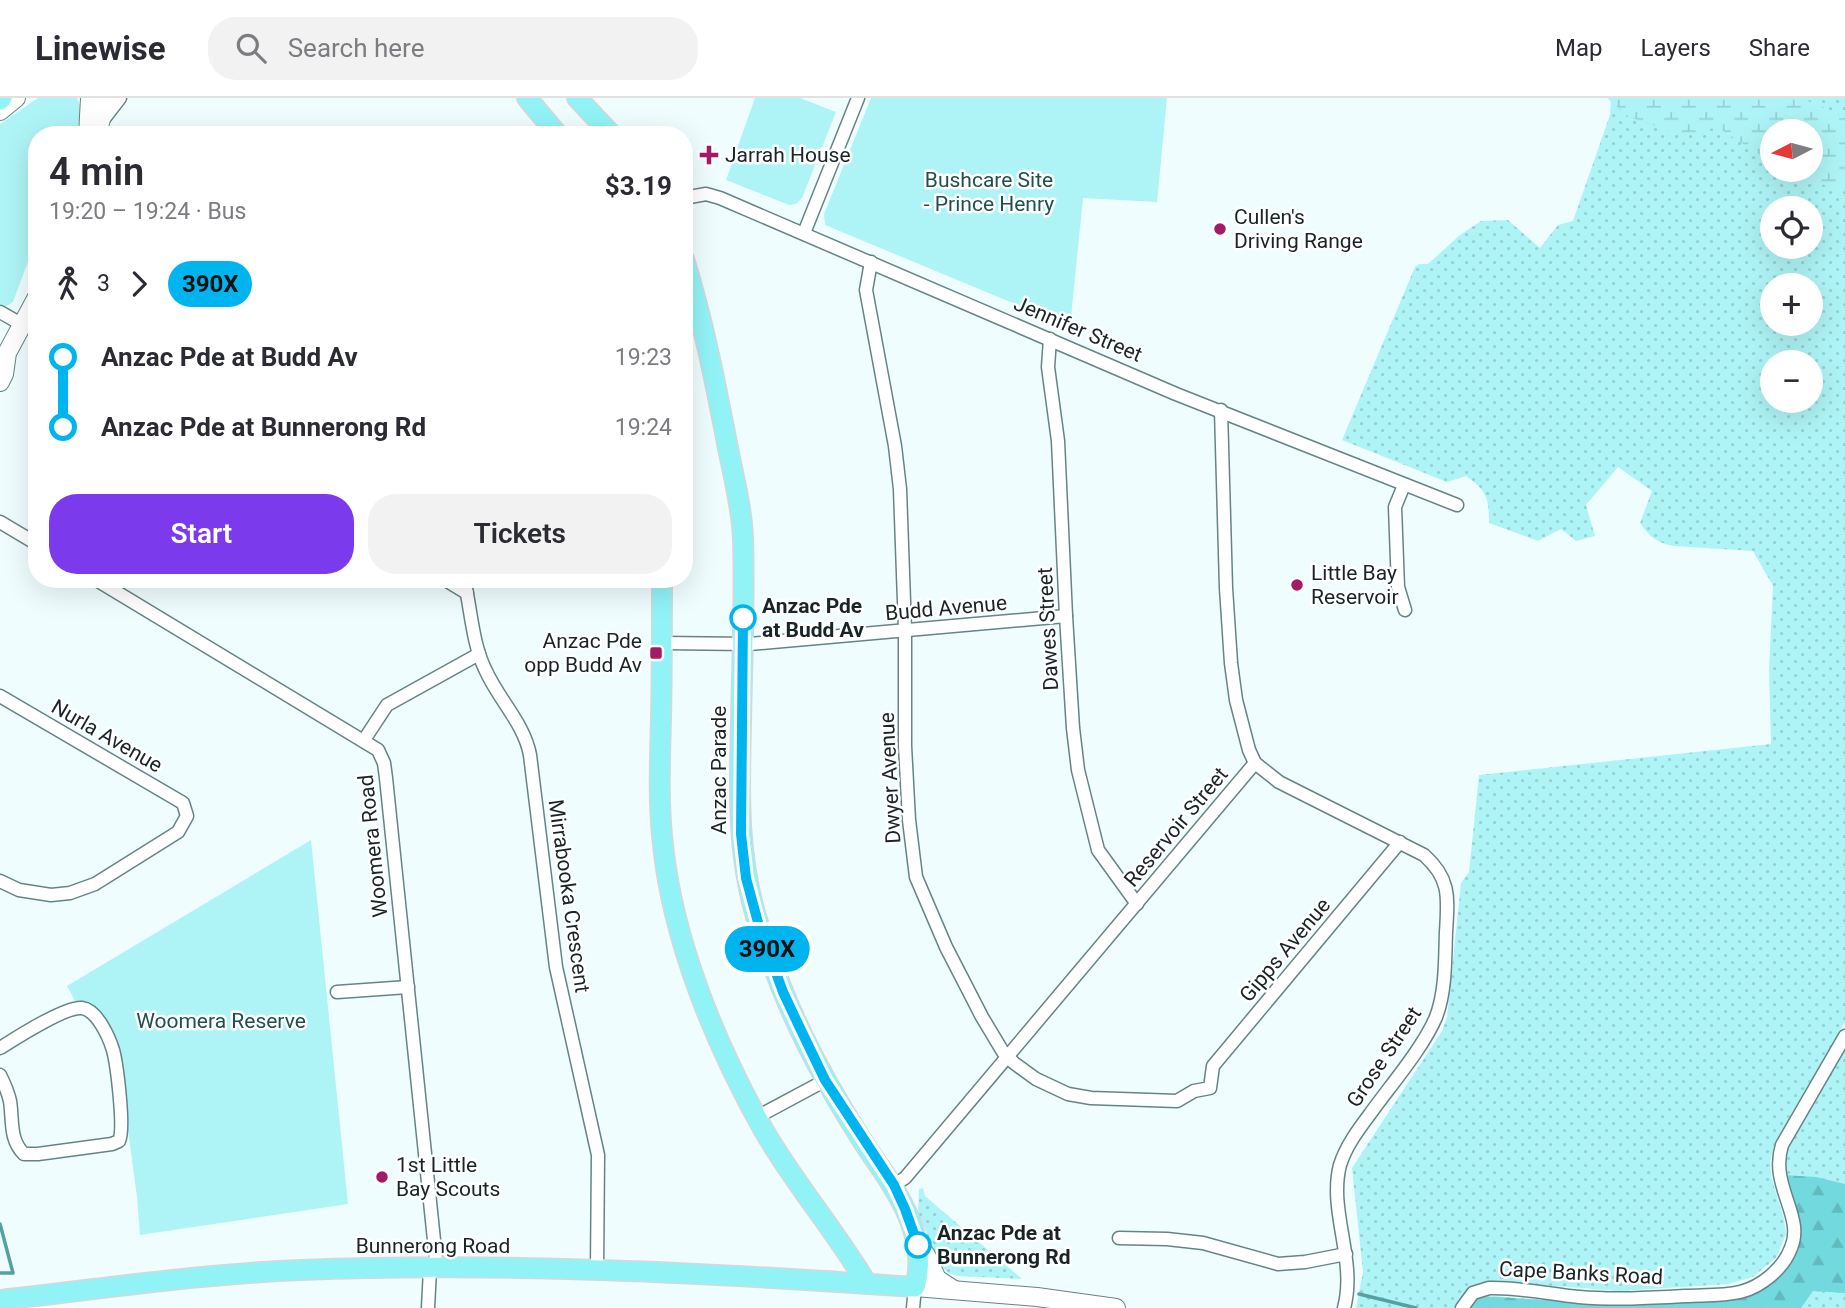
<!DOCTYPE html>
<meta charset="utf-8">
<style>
body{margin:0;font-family:Roboto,sans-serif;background:#f2f2f3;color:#2b2b33;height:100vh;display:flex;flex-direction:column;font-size:26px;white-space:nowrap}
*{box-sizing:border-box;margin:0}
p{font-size:23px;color:#7c7c81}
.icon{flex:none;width:38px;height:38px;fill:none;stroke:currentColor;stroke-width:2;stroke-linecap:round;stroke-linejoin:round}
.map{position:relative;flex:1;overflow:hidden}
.drawer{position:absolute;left:28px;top:28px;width:665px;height:462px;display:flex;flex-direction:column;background:#fff;border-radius:28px;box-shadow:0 7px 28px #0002}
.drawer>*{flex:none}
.badge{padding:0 14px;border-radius:23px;font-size:24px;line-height:46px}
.needle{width:46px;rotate:264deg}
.fabs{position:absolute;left:1760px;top:21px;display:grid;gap:14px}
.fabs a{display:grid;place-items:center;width:63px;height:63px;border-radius:50%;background:#fff;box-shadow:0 7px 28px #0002;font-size:35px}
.map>.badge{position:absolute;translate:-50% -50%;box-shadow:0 0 0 4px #fff}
.legs{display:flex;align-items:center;gap:10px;height:77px;padding:0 21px;font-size:23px}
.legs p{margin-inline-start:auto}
.head{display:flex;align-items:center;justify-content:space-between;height:119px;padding:0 21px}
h1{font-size:38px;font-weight:600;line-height:52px}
.primary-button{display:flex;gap:14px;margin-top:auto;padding:14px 21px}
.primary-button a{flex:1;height:80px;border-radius:28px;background:#7c3aed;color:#fff;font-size:28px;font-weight:600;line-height:80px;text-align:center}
.primary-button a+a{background:#f2f2f3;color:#2b2b33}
ul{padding:0 21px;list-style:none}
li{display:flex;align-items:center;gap:24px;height:70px;font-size:26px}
li i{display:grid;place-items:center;width:10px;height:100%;margin:0 9px;background:currentColor}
li i::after{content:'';width:18px;height:18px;margin:-9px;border:5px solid;border-radius:50%;background:#fff}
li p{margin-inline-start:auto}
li:first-child i{background:linear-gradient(#0000 50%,currentColor 0)}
li:last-child i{background:linear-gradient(currentColor 50%,#0000 0)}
header{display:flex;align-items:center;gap:42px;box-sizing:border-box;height:98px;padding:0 35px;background:#fff;border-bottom:2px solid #e1e1e2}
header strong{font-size:33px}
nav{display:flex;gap:38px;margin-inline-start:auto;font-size:24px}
.search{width:490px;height:63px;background:#f2f2f3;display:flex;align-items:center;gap:18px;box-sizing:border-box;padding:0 24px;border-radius:28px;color:#7c7c81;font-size:26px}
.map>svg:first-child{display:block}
</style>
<header>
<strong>Linewise</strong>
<div class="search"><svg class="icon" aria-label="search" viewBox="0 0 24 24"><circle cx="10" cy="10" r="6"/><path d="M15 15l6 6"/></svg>Search here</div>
<nav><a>Map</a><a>Layers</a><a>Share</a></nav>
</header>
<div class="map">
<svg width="1845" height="1210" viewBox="0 0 1845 1210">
<defs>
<pattern id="grass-dots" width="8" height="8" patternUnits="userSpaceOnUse" patternTransform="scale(1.75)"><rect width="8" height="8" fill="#aef4f6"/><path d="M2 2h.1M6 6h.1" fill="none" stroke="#95d1d3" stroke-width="1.8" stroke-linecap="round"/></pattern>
<pattern id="forest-firs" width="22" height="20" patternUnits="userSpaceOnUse" patternTransform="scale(1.75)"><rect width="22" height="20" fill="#72d9de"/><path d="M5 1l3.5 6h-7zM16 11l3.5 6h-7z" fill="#62babe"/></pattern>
<pattern id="wetland-marsh" width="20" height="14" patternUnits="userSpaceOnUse" patternTransform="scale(1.75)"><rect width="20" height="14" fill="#aef4f6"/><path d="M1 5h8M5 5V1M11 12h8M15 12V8" fill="none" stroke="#95d1d3"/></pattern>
</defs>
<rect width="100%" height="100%" fill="#f0fdfe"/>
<g fill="url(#grass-dots)" fill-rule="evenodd">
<path d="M 1611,0 L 1845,0 L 1845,924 L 1775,1044 L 1770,1063 L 1771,1078 L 1784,1121 L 1786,1136 L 1776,1160 L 1753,1179 L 1728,1186 L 1620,1193 L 1489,1183 C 1474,1187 1460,1196 1454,1210 L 1356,1210 L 1363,1174 L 1352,1070 L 1442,933 L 1447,919 L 1461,785 L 1469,774 L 1479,677 L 1771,646 L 1769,573 L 1773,488 L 1753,453 L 1674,448 C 1657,445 1650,439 1640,425 L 1652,393 L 1618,369 L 1586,407 L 1595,438 L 1576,443 L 1561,431 L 1538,443 L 1489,425 C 1489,400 1487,393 1466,378 L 1447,384 L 1342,342 L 1415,169 L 1419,166 L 1428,166 L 1460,137 L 1481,123 L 1508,122 L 1540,150 L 1558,127 L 1573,123 L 1610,17 ZM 1773,33 L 1811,33 L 1811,72 L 1773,72 ZM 1773,110 L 1811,110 L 1811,149 L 1773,149 ZM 1773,187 L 1811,187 L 1811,226 L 1773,226 ZM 1773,264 L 1811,264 L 1811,303 L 1773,303 Z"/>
<path d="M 1845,947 L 1845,1210 L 1467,1210 L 1494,1198 L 1613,1207 L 1737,1199 L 1792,1160 L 1784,1080 L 1786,1049 Z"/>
<path d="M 923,1090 L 925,1098 L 1022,1181 L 958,1178 L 948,1175 L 939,1166 L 918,1115 L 919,1091 Z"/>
</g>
<path fill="url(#forest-firs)" d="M 1783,1077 L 1816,1079 L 1845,1086 L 1845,1195 L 1813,1193 L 1801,1210 L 1467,1210 L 1474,1201 L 1483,1198 L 1613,1207 L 1737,1199 L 1792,1160 Z"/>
<path fill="url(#wetland-marsh)" d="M 1607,0 L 1799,0 L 1821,8 L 1845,20 L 1845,91 C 1824,87 1802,83 1784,72 L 1811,72 L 1811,33 L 1773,33 L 1773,65 L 1717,29 L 1685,38 L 1629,19 Z"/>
<g fill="#aef4f6">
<path d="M 38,0 L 77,0 C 83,11 79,25 75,37 L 37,37 L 37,139 L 13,204 L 5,209 L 0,206 L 0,26 Z"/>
<path d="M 755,0 L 800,0 L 836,14 L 802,100 L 796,106 L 789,107 L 726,82 Z"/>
<path d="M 871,0 L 1167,0 L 1157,104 L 1083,100 L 1070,229 L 825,127 L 824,116 Z"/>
<path d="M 311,742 L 348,1106 L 140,1137 L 137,1099 L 118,958 L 85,905 L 75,903 L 67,888 Z"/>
</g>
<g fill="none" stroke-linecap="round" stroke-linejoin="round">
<g stroke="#54a0a3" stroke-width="3.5">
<path d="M 0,1126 L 13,1175 L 0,1175"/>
<path d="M 1359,1196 L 1416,1210"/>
</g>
<defs>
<g id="street">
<path d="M 103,22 L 120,0"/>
<path d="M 684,100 L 706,96 L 720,100 L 1176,296 L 1457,407"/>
<path d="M 804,135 L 858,0"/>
<path d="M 871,164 L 866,192 L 895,348 L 900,391 L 905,532 L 905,648 L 909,722 L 916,779 L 946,849 L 982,919 L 1003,954 L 1014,965 L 1036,981 L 1068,996 L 1091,1000 L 1177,1003 L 1194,993 L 1210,990 L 1213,968 L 1400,744"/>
<path d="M 0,214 L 23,227"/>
<path d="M 1050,241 L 1048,269 L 1058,343 L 1066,518 L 1073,630 L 1078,672 L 1098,752 L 1137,806"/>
<path d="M 1221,312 L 1226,490 L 1231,565 L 1236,602 L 1249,652 L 1255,665 L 1279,684 L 1424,757 C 1451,781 1448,800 1446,834 C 1445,861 1446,893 1436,919 C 1423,950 1390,988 1370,1016 C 1358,1032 1346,1048 1340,1067 C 1328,1113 1357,1162 1344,1210"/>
<path d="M 1404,387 L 1395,409 L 1398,489 L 1405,512"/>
<path d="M 0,424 L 37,446"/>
<path d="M 95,481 L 378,652 L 384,665 L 386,680 L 437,1171"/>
<path d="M 444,481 L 467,495"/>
<path d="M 464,481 C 471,511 472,544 485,571 C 498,601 524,625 530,657 L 556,869 L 598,1057 L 597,1172"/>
<path d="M 662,545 L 749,546 L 1066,518"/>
<path d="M 0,598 L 183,705 L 187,718 L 178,734 L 95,786 L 70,795 L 51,797 L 19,792 L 0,783"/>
<path d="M 364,642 L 387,607 L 479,556"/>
<path d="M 337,894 L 408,889"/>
<path d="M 0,950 C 16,940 66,908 82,910 C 97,912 109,939 113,952 C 117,967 125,1031 119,1043 L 112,1046 L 38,1056 L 24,1056 C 9,1042 13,1021 10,1003 C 8,994 4,985 0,977"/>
<path d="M 757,1019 L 826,982"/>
<path d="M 894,1087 L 905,1080 L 1255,665"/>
<path d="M 1119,1140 L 1167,1141 L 1203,1145 L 1278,1166 L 1305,1164 L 1346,1156"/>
<path d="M 428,1210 L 430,1171"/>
<path d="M 913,1210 L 915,1189"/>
<path d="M 1462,1210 L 1473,1195 L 1489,1190 C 1518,1189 1549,1196 1579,1199 C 1615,1202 1650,1200 1686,1198 C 1703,1197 1723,1198 1740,1194 C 1761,1189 1783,1171 1791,1150 C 1805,1118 1769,1088 1782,1047 L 1845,938"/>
</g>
<g id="secondary">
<path d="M 0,13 L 16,0"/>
<path d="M 88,37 L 90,0"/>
<path d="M 97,37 L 106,0"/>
<path d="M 0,284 L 4,276 L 7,255 L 37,199"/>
<path d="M 918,1147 L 926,1157 L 937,1181 L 954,1192"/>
<path d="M 915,1189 L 1037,1199 L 1116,1210"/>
</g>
<g id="primary">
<path d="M 527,0 L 558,37"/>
<path d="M 577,0 L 612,37"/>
<path d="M 0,2 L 2,0"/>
<path d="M 662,481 C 662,527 662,573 661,620 C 660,662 658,705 663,747 C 673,844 716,947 763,1031 C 794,1085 835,1132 867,1186"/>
<path d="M 0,1202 C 100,1191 200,1176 301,1172 C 505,1164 711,1175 915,1189 C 929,1140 898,1094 871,1056 C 855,1032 840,1007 826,982 C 799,935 778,885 761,834 C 737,766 739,696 741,625 C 742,564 745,502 743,441 C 742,409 733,377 727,345 C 715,283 703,222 684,161"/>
</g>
</defs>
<use href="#street" stroke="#668485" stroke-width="15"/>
<use href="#secondary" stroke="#668485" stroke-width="20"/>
<use href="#primary" stroke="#d5d8d8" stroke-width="22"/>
<use href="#street" stroke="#fff" stroke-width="12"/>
<use href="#secondary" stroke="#fff" stroke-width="18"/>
<use href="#primary" stroke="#92f3f7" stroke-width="19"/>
</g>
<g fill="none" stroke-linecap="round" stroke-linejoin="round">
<defs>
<path id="line-1" d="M 743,520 L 741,736 L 746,780 L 759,828 L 783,894 L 799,928 L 825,982 L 894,1087 L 905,1111 L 918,1147"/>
</defs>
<use href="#line-1" stroke="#fff" stroke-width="16"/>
<use href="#line-1" stroke="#00b5ef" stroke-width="10"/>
</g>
<g fill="#a31b66" stroke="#fff" stroke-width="2.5">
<path d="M705.5 46.5h7v7h7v7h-7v7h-7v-7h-7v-7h7z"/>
<circle cx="1220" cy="131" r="7"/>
<circle cx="1297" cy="487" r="7"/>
<rect x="649" y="548" width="14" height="14" rx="3.5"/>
<circle cx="382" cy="1079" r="7"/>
</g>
<g fill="#fff" stroke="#00b5ef" stroke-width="3.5">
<circle cx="743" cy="520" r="12"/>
<circle cx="918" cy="1147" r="12"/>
</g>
<g text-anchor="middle" stroke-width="5" stroke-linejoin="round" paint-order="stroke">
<g font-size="21" fill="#182425" stroke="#fff" text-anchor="start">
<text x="725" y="64">Jarrah House</text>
<text x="1234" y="126">Cullen's<tspan x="1234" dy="24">Driving Range</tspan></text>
<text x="1311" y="482">Little Bay<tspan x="1311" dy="24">Reservoir</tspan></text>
<text x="642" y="550" text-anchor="end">Anzac Pde<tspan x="642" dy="24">opp Budd Av</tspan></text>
<text x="396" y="1074">1st Little<tspan x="396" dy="24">Bay Scouts</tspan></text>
</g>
<g font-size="21" fill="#204f51" stroke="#fff">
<text x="989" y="89">Bushcare Site<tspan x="989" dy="24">- Prince Henry</tspan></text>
<text x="221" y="930">Woomera Reserve</text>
</g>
<g font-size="21" fill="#182425" stroke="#fff">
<text transform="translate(1078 231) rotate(23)" y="7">Jennifer Street</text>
<text transform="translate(946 510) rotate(-5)" y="7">Budd Avenue</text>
<text transform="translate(1048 531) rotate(-93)" y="7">Dawes Street</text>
<text transform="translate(107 638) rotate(30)" y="7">Nurla Avenue</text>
<text transform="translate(719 672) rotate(-90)" y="7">Anzac Parade</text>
<text transform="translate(890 680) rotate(-93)" y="7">Dwyer Avenue</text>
<text transform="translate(1176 729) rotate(-50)" y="7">Reservoir Street</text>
<text transform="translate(373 748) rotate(-96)" y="7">Woomera Road</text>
<text transform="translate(569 798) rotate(82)" y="7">Mirrabooka Crescent</text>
<text transform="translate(1285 852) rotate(-50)" y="7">Gipps Avenue</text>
<text transform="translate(1384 959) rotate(-56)" y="7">Grose Street</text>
<text x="433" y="1155">Bunnerong Road</text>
<text transform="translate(1581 1175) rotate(3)" y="7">Cape Banks Road</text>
</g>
<g font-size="21" font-weight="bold" fill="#182425" stroke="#fff" text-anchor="start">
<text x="762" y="515">Anzac Pde<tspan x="762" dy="24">at Budd Av</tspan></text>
<text x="937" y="1142">Anzac Pde at<tspan x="937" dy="24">Bunnerong Rd</tspan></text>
</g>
</g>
</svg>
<div class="fabs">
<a><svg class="needle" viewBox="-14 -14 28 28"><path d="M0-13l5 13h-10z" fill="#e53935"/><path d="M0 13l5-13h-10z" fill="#7c7c81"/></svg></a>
<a><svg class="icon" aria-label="locate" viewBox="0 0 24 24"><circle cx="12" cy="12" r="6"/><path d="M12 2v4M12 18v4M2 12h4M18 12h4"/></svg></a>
<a>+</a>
<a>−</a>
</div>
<b class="badge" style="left:767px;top:851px;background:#00b5ef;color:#111">390X</b>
<section class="drawer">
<div class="head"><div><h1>4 min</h1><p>19:20 – 19:24 · Bus</p></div><b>$3.19</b></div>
<div class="legs"><svg class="icon" aria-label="walk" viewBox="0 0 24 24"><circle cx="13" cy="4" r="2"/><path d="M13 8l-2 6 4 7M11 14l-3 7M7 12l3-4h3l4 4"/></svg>3<svg class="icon" aria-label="forward" viewBox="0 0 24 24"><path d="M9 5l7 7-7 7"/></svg><b class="badge" style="background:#00b5ef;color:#111">390X</b></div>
<ul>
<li><i style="color:#00b5ef"></i><b>Anzac Pde at Budd Av</b><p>19:23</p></li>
<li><i style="color:#00b5ef"></i><b>Anzac Pde at Bunnerong Rd</b><p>19:24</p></li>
</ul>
<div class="primary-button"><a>Start</a><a>Tickets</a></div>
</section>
</div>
